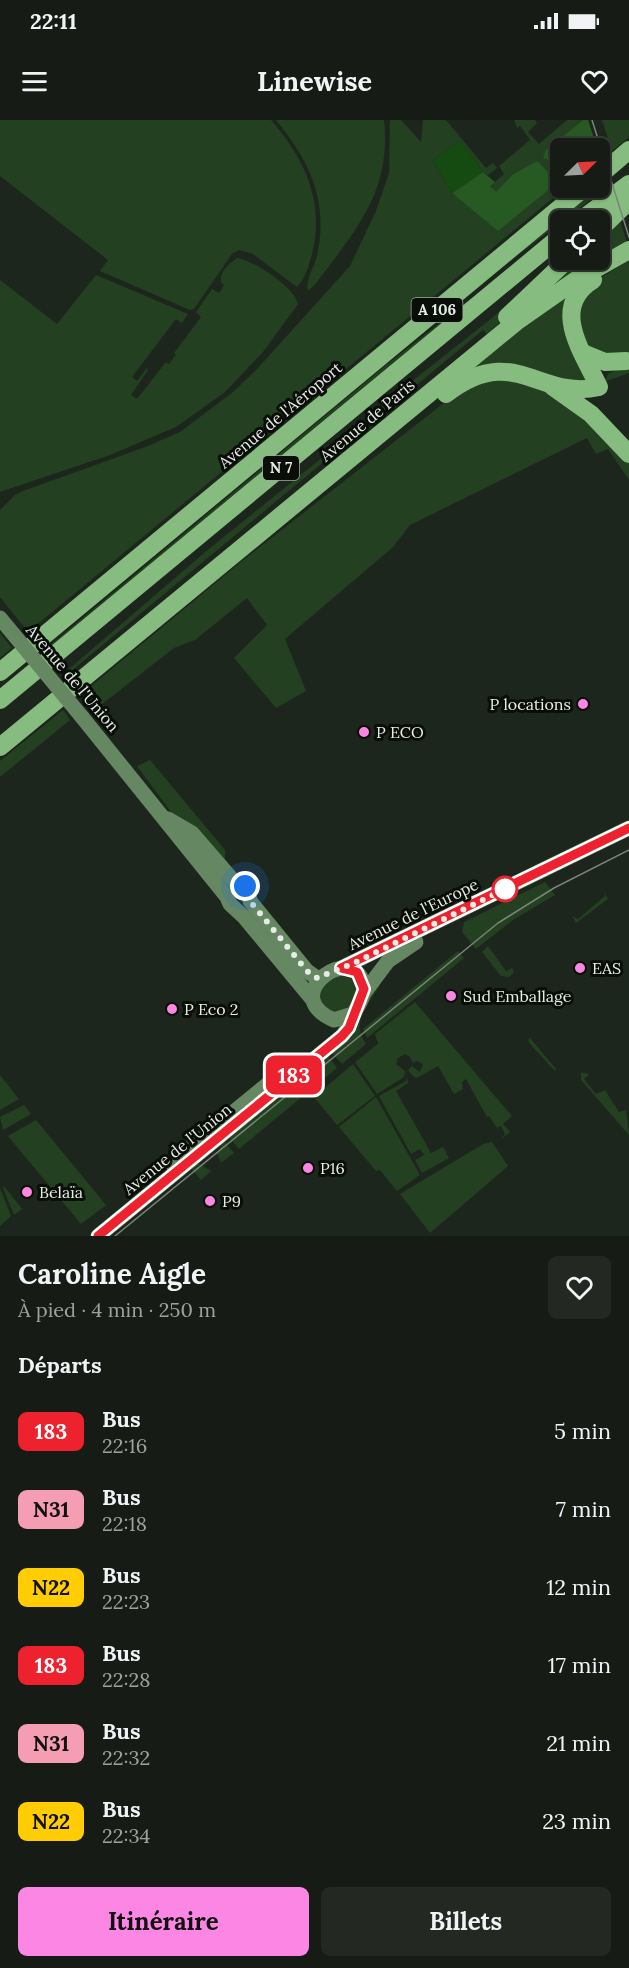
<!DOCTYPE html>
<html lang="fr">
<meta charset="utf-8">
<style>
body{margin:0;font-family:Lora,serif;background:#232922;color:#f1f3f6;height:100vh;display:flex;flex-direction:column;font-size:22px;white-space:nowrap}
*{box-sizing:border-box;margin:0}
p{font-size:20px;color:#9ea1a0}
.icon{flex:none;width:33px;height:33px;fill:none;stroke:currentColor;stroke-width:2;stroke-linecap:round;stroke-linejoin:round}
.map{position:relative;height:1116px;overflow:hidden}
.drawer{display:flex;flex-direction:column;background:#161c15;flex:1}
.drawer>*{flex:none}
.badge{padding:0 12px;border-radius:9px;font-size:21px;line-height:39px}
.needle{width:39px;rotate:66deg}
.buttons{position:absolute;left:550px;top:18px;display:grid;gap:12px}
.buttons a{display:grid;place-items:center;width:60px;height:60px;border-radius:9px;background:#161c15;box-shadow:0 2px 4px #0004,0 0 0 2px #353a34;font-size:30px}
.you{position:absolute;width:30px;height:30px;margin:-15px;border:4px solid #fff;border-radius:50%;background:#1a73e8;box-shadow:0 0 0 9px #1a73e833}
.map>.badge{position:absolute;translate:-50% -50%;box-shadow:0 0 0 3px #fff}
h2{padding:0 18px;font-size:22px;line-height:54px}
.round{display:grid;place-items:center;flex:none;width:63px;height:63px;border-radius:9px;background:#232922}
.head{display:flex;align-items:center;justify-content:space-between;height:102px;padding:0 18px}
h1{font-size:28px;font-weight:700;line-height:45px}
.button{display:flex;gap:12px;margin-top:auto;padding:12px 18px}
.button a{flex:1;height:69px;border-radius:9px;background:#fc86e4;color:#111;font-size:24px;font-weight:700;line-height:69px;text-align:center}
.button a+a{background:#232922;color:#f1f3f6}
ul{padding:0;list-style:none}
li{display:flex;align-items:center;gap:18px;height:78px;padding:0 18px}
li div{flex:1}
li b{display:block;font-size:22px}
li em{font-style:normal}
li .badge{min-width:66px;font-weight:700;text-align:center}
.status{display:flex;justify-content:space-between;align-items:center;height:42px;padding:0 30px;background:#161c15;direction:ltr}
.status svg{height:16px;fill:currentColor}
header{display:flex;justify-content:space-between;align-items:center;height:78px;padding:0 18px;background:#161c15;font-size:27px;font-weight:700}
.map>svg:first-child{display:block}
</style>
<div class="status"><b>22:11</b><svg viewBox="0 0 49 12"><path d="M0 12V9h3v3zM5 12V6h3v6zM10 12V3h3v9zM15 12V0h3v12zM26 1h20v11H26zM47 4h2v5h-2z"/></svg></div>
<header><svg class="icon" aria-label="menu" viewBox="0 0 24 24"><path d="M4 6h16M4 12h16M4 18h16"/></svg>Linewise<svg class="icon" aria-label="heart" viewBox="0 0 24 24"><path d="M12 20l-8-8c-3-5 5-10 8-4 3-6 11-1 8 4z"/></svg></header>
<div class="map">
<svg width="629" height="1116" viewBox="0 0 629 1116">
<rect width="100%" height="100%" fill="#1d261c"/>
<g fill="#234021">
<path d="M 0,0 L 271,0 C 305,39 325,82 312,134 C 309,146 305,159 297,167 L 253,134 L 239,130 L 232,134 L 194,189 L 190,190 L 100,151 L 108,140 L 0,56 Z"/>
<path d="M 276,0 L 384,0 C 392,73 354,112 314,166 L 308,170 C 305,161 314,147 317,136 C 329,81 310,42 276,0 Z"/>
<path d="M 390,0 L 401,0 L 421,22 L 423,0 L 446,0 L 486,48 L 493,43 L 497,48 L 488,55 L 483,52 L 460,20 L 433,41 L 452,73 L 498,110 L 512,55 L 496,73 L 490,66 L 504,54 L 499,46 L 530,20 L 520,6 L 517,8 L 514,0 L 535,0 L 537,3 L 528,12 L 539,24 L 567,0 L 583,0 L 547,30 L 543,38 L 561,46 L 561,68 L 565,68 L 28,512 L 0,477 L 0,390 L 15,375 L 23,371 L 148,326 L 180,312 L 233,272 L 257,249 L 350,146 L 376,91 L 389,53 Z"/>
<path d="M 602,0 L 629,0 L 629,17 L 612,31 Z"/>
<path d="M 607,57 L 609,66 L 523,131 L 504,142 L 594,68 L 600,68 L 600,63 Z"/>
<path d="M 619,97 L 627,123 L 600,139 L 600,112 Z"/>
<path d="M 238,138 C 254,141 295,167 298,184 L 263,232 L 225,272 L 176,307 L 110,335 L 0,372 L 0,160 L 57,204 L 96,155 L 188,194 L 182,203 L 176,199 L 132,257 L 137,261 L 147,248 L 148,250 L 131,275 L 137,279 L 166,242 L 169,244 L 176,235 L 174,233 L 201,197 L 196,192 L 212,169 L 219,173 L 224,165 L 221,162 C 219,152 230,142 238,138 Z"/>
<path d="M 571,140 L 599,140 L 546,174 Z"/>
<path d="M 629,140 L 629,236 L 588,231 L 574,190 L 600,158 Z"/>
<path d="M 490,164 L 47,535 L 43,531 L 386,245 Z"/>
<path d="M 579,164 L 571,177 L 591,262 L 467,255 L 489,231 Z"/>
<path d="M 519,173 L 523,178 L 508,185 L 497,199 L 509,194 L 487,214 L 483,210 L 64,557 L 62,555 L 204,433 L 381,290 L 383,284 L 492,198 Z"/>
<path d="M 629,243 L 629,253 L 604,262 L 608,254 Z"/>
<path d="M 501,257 L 562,277 L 623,334 L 629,343 L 629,360 L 608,329 L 596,334 L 587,318 L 410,405 L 393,427 L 285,519 L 306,571 L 276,588 L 234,538 L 267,505 L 247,478 L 195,520 L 174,528 L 92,592 L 79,576 L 242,441 L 449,279 L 467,266 Z"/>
<path d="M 0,513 L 12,528 L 0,538 Z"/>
<path d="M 63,590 L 70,600 L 0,657 L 0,641 Z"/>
<path d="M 150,640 L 225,730 L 225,739 L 222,740 L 200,715 L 171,692 L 137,646 Z"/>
<path d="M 545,762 L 555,775 L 513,800 L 476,829 L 462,812 L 464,802 Z"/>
<path d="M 603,771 L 608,779 L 576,803 L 572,796 L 578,799 L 605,776 Z"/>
<path d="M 488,826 L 506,851 L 512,848 L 514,852 L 509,857 L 501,856 L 482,832 Z"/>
<path d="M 458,831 L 464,838 L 367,918 L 363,909 Z"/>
<path d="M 349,855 L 355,858 L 360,868 L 348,888 L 336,894 L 317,880 L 322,864 L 337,857 Z"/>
<path d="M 377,862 L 380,865 C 369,883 350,904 366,924 L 342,944 L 330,931 Z"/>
<path d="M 415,882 L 512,996 L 503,1004 L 510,1012 L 500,1020 L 505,1014 L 501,1006 L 497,1008 L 489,996 L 487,997 L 466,959 L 462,962 L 463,969 L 454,974 L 438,946 L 417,958 L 414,957 L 408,950 L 412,946 L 420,952 L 423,944 L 417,941 L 413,943 L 410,937 L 405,934 L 398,938 L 396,944 L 405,951 L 404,957 L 377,974 L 355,942 L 378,924 L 375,914 Z"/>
<path d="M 530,918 L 556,949 L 555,951 L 530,924 L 528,920 Z"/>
<path d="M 326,934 L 337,948 L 239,1029 L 229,1017 Z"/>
<path d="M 353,944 L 375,976 L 337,1005 L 314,977 Z"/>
<path d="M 583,951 L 589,955 L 584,959 L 596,974 L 605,970 L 619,992 L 626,990 L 629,1015 L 581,960 L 581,952 L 586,954 Z"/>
<path d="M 0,955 L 19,979 L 0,990 Z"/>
<path d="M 407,957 L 408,963 L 396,971 L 431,1033 L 443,1027 L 449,1038 L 422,1053 L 415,1040 L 424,1035 L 420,1029 L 411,1034 L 379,976 L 406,961 Z"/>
<path d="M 376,977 L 420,1055 L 397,1071 L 380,1050 L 376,1051 L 339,1007 Z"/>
<path d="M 24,985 L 31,994 L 3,1010 L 0,997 Z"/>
<path d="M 36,1000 L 106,1085 L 81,1104 L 8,1016 Z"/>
<path d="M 224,1021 L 234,1033 L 221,1043 L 217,1033 Z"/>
<path d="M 492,1022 L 508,1046 L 430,1113 L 400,1074 L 483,1024 Z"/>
<path d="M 198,1043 L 211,1051 L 201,1060 L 189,1046 Z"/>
<path d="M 4,1066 L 22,1089 L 14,1095 L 3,1068 Z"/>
<path d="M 0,1068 L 11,1096 L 0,1106 Z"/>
</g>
<g fill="#275a23">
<path d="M 583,0 L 588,0 L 597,27 L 561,28 L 561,46 L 543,38 L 546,30 Z"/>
<path d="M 537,41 L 558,62 L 498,111 L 452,73 L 483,52 L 495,62 L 490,66 L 496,72 L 512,55 Z"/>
</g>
<path fill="#154a11" d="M 460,20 L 483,52 L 452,73 L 433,41 Z"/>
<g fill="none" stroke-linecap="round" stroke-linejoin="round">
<g stroke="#658761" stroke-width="15">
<path d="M 82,597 L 227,777 L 230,784 L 244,797 L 312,879"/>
<path d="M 168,699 L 192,713 L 237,765 L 248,769 L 250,781 L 307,851 L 317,858 L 322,857"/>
<path d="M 341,848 L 629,708"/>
<path d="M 364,873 L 388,841 L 416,822"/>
<path d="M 171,1043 L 269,963"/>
<path d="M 98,1116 L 342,916 C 349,908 350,899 355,891 C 362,880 368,869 360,856 C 343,829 280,877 334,900 L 353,894"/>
</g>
<g stroke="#86bc80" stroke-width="18">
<path d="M 600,55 L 629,30"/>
<path d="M 581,100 L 629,64"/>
<path d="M 600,109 L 629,81"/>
<path d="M 507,197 L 567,140"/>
<path d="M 583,233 L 605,242 L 626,241"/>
<path d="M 553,267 L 591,294 L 629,334"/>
<path d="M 446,274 C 514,221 539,281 599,267 C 583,233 549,187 593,160"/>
<path d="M 0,552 L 584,68"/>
<path d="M 0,580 L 561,116"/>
<path d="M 0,627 L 516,202 L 576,160 L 629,130"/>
</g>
<g stroke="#7a827a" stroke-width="1.5">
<path d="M 592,0 L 629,117"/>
<path d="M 115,1116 L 498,803 L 554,768 L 629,730"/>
</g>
<path stroke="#658761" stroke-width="15" d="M 0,498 L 82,597"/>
</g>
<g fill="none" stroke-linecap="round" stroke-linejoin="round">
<defs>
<path id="line" d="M 98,1116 L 342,916 L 349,908 L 364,869 L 357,852 L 341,848 L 629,708"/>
</defs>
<use href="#line" stroke="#fff" stroke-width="14"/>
<use href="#line" stroke="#ed222e" stroke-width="9"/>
<path stroke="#e5ece5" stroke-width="6" stroke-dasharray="0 10.8" d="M 245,766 L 250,773 L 250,781 L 307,851 L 317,858 L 352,844 L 505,769"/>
</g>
<g fill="#fc86e4" stroke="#0a0e09" stroke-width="2">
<circle cx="583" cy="584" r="6"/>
<circle cx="364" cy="612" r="6"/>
<circle cx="580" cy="848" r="6"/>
<circle cx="451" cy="876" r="6"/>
<circle cx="172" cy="889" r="6"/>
<circle cx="308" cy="1048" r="6"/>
<circle cx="27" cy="1072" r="6"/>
<circle cx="210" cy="1081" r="6"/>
</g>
<circle fill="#fff" stroke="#ed222e" stroke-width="3" cx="505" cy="769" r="12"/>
<g text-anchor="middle" stroke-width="6" stroke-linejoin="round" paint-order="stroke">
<g fill="#0a0e09" stroke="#a3a9a3" stroke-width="1.5">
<rect x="411.5" y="178" width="51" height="24" rx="4.5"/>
<rect x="263" y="336" width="36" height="24" rx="4.5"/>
</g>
<g font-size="15" font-weight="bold" fill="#e5ece5">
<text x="437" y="195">A 106</text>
<text x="281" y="353">N 7</text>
</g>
<g font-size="16" fill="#e5ece5" stroke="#0a0e09">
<text transform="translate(280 295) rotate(-40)" y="6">Avenue de l'Aéroport</text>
<text transform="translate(367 300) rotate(-40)" y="6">Avenue de Paris</text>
<text transform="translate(73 558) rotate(50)" y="6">Avenue de l'Union</text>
<text transform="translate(413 794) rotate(-26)" y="6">Avenue de l'Europe</text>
<text transform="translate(177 1029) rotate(-39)" y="6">Avenue de l'Union</text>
</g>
<g font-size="16" fill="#e5ece5" stroke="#0a0e09" text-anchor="start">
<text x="571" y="590" text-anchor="end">P locations</text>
<text x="376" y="618">P ECO</text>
<text x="592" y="854">EAS</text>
<text x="463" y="882">Sud Emballage</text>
<text x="184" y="895">P Eco 2</text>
<text x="320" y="1054">P16</text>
<text x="39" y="1078">Belaïa</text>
<text x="222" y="1087">P9</text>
</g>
</g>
</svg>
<div class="buttons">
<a><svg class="needle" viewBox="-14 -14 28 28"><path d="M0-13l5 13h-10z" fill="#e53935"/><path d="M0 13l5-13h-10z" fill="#9ea1a0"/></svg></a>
<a><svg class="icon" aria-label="locate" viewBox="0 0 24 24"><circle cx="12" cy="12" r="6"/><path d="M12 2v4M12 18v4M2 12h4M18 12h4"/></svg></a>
</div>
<div class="you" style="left:245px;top:766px"></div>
<b class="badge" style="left:294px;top:955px;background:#ed222e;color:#fff">183</b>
</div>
<section class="drawer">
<div class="head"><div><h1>Caroline Aigle</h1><p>À pied · 4 min · 250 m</p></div><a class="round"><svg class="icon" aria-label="heart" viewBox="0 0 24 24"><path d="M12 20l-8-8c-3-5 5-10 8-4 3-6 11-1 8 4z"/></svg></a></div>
<h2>Départs</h2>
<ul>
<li><span class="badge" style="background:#ed222e;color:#fff">183</span><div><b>Bus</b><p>22:16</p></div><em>5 min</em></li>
<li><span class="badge" style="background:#f59eb3;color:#111">N31</span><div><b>Bus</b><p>22:18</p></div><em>7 min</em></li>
<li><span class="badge" style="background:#ffcd02;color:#111">N22</span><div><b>Bus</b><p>22:23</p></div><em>12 min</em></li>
<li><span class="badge" style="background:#ed222e;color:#fff">183</span><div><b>Bus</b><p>22:28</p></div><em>17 min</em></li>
<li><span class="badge" style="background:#f59eb3;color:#111">N31</span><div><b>Bus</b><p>22:32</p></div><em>21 min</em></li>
<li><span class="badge" style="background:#ffcd02;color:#111">N22</span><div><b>Bus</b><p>22:34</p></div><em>23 min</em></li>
</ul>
<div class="button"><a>Itinéraire</a><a>Billets</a></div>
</section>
